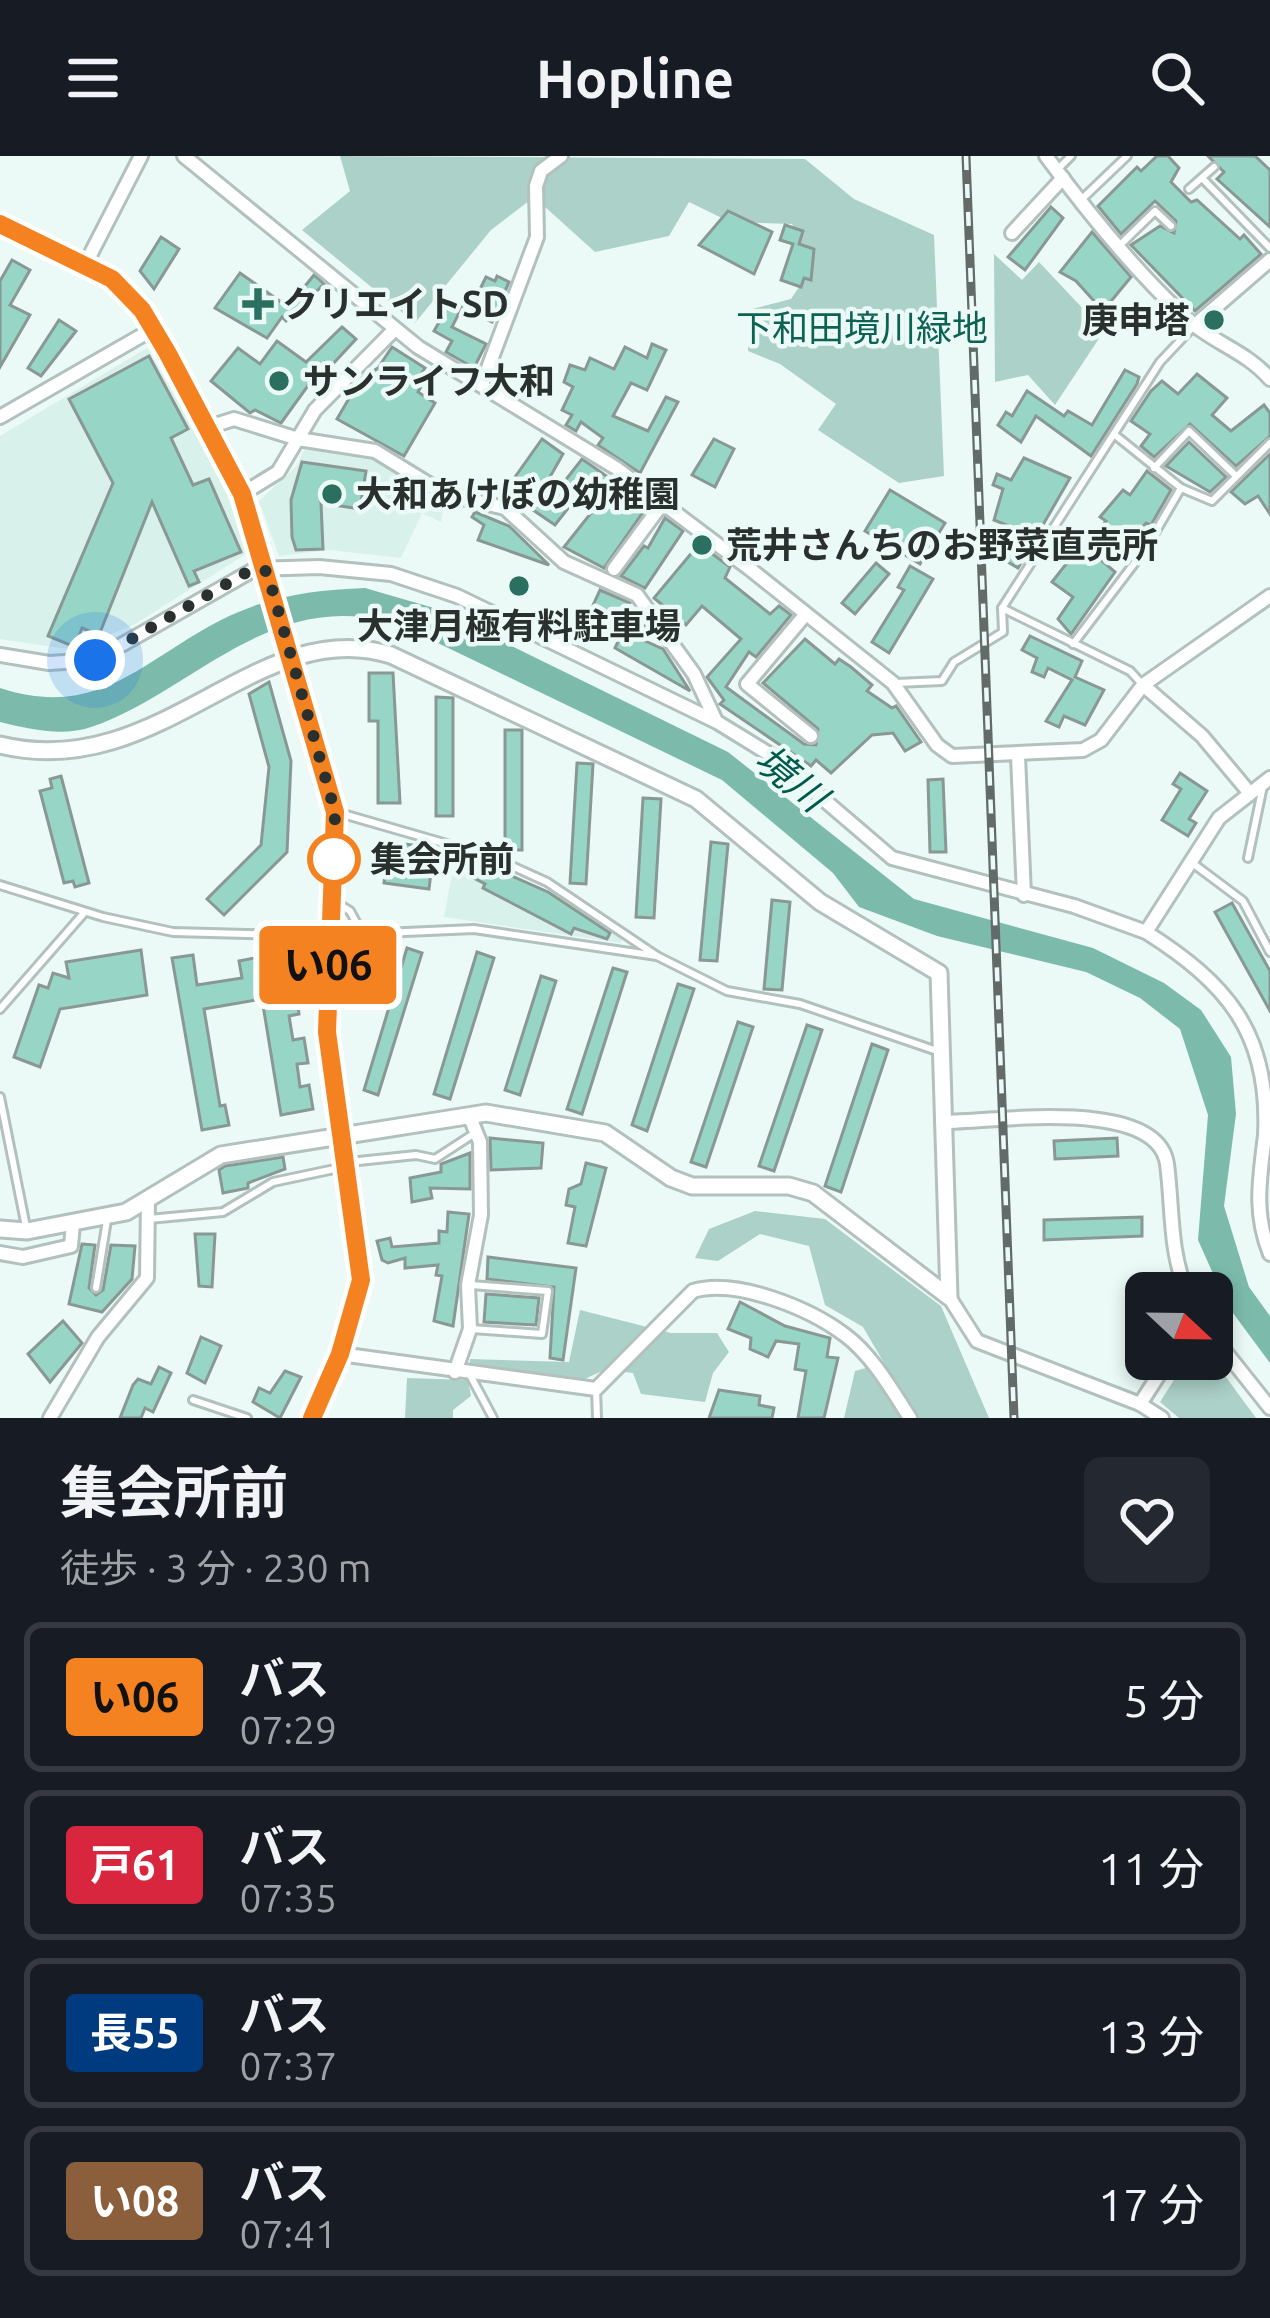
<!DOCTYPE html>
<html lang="ja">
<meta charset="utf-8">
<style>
body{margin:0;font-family:Ubuntu,"Noto Sans JP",sans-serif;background:#242831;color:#f1f3f6;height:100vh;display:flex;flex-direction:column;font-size:45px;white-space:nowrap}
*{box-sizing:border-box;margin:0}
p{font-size:39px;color:#9ea1a6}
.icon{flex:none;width:66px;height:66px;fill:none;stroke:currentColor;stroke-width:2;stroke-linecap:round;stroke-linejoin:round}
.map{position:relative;height:1262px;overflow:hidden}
.panel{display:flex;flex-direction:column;background:#171b24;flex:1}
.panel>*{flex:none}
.badge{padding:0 24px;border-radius:9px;font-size:42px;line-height:78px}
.needle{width:78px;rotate:112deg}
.buttons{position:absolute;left:1125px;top:1116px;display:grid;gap:24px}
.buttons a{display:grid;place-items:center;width:108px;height:108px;border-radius:18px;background:#171b24;box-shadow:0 6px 18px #0003;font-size:60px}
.you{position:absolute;width:60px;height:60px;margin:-30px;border:9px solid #fff;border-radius:50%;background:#1a73e8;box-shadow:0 0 0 18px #1a73e833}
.map>.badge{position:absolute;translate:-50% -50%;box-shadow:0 0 0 6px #fff}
.round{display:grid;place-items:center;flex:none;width:126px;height:126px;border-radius:18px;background:#242831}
.summary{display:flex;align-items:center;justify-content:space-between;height:204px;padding:0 60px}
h1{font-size:57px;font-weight:700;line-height:90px}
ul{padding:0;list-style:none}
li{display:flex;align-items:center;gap:36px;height:150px;margin:0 24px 18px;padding:0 36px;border:6px solid #363941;border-radius:18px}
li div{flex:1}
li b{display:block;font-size:45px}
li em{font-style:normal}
li .badge{min-width:132px;font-weight:700;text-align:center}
header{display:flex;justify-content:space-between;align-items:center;height:156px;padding:0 60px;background:#171b24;font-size:54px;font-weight:700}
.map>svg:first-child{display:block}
</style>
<header><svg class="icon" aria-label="menu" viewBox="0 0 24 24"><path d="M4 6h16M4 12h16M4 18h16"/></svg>Hopline<svg class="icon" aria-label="search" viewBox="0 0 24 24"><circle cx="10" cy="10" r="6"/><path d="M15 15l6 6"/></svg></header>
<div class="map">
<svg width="1270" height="1262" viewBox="0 0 1270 1262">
<rect width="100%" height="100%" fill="#ebfaf6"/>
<g fill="#d8f1ea">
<path d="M 147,192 L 220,316 L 246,398 L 135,468 L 74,494 L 0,483 L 0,280 Z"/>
<path d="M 306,289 L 373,299 L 445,345 L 441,366 L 422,357 L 401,402 L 330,394 L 279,400 L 259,345 L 297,310 Z"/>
<path d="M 457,692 L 591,756 L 622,778 L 621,787 L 444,761 Z"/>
</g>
<g fill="#acd1c8">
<path d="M 340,0 L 805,3 L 854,43 L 934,79 L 944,320 L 899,327 L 818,274 L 836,248 L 780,208 L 748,195 L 748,154 L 791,143 L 813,110 L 792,68 L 730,66 L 689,46 L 669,80 L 595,96 L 534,41 L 491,74 L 415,167 L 302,74 L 350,35 Z"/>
<path d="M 994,98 L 1022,124 L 1039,106 L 1104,175 L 1055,249 L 1028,219 L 995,226 Z"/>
<path d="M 755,1055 L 825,1063 L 941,1150 L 989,1262 L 844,1262 L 855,1215 L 884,1207 L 863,1171 L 825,1149 L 809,1090 L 760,1078 L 718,1105 L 695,1102 L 709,1073 Z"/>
<path d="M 580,1154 L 671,1177 L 717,1177 L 729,1196 L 713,1217 L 705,1246 L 641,1238 L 633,1217 L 604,1214 L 585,1223 L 469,1213 L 470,1203 L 569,1206 Z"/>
<path d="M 1212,1202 L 1256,1262 L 1179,1262 L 1160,1246 L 1187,1203 Z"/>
<path d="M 407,1222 L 468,1224 L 471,1240 L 453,1254 L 453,1262 L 405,1262 Z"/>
</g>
<path fill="#7cbbac" d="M 365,432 L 434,452 L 728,596 L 914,743 L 1093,792 L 1164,827 L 1201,854 L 1231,901 L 1236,958 L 1224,1050 L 1249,1131 L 1270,1160 L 1270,1207 L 1227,1149 L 1198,1084 L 1208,959 L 1180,873 L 1140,842 L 1086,816 L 937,780 L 859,751 L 833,717 L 722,624 L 415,476 C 398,471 379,463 362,461 C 256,449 183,540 91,571 C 63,581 28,573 0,566 L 0,532 C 99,564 141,505 221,464 C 268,440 313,434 365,432 Z"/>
<g fill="#97d6c7" stroke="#8a9894" stroke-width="3">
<path d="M 1157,0 L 1168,0 L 1179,12 L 1171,26 L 1191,46 L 1197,44 L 1240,83 L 1244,79 L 1261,98 L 1195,155 L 1131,89 L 1160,70 L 1174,77 L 1176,65 L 1155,45 L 1121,78 L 1098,50 L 1137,11 L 1141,15 Z"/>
<path d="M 1208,0 L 1255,0 L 1270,14 L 1270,71 L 1217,23 L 1224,16 Z"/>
<path d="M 1051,51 L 1063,62 L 1025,114 L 1008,101 Z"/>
<path d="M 728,55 L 772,76 L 754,118 L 699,89 Z"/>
<path d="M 785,69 L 803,75 L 799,88 L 814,93 L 811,124 L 804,122 L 801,131 L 781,124 L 793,88 L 780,84 Z"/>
<path d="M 1092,76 L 1131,121 L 1103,155 L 1076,125 L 1060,116 Z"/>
<path d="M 161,81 L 179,93 L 154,133 L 140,115 Z"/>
<path d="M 12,104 L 30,114 L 10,149 L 30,159 L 0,211 L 0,125 Z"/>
<path d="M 240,117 L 288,151 L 314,119 L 324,128 L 286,165 L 282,161 L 267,182 L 215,152 Z"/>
<path d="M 497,120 L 509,126 L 492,166 L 469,155 L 486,121 L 495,125 Z"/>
<path d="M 452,144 L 463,149 L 452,171 L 486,188 L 474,212 L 446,196 L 452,185 L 434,175 Z"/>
<path d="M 59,164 L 76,175 L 41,220 L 28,212 Z"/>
<path d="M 342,171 L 356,183 L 330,211 L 325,206 L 281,267 L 255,254 L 250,257 L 211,225 L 238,192 L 260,208 L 277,185 L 306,206 Z"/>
<path d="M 652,188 L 666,194 L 647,234 L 631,227 L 613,260 L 648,275 L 666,241 L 678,246 L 640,317 L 598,289 L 603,282 L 581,266 L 576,275 L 566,269 L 572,259 L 562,254 L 573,231 L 564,226 L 570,209 L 585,214 L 590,202 L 614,213 L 625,191 L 647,202 Z"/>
<path d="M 392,191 L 425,212 L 416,226 L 422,229 L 418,236 L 435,247 L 404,300 L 337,263 L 361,222 L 378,212 Z"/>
<path d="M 149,200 L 188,273 L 171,282 L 193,329 L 209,323 L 241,396 L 194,415 L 199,426 L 189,430 L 152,346 L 99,479 L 82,472 L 75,491 L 48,480 L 113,327 L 69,243 Z"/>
<path d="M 1125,214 L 1139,221 L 1137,228 L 1091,300 L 1036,260 L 1021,286 L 998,269 L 1006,256 L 1012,260 L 1027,235 L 1064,260 L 1068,255 L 1092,269 Z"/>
<path d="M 1197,218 L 1227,242 L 1212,259 L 1231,275 L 1264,249 L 1270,257 L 1270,280 L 1236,310 L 1190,268 L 1154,301 L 1141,290 L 1150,278 L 1131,265 L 1151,235 L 1162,225 L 1178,238 Z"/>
<path d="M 542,283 L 563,298 L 533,351 L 519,342 L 528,329 L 515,321 Z"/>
<path d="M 714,283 L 734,293 L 715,331 L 692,319 Z"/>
<path d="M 1189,286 L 1226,321 L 1210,336 L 1166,310 Z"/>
<path d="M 1270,298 L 1270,358 L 1258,340 L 1245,348 L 1231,336 Z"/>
<path d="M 1024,302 L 1070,322 L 1018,412 L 1006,405 L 1024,376 L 994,364 L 1003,333 L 993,329 L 997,318 L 1011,324 Z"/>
<path d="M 582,303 L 648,349 L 604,412 L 564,391 L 610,333 L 594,319 L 555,369 L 533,354 L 539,344 L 546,349 Z"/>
<path d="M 302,306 L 366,315 L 360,353 L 321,347 L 323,393 L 296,394 L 292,381 L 291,344 Z"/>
<path d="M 1147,315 L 1171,334 L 1151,369 L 1146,367 L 1128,389 L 1101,371 L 1106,365 L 1100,361 L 1123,334 L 1130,339 Z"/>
<path d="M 890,334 L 945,367 L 920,408 L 865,375 Z"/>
<path d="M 475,356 L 509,370 L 549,409 L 478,384 L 484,369 L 472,361 Z"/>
<path d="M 665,362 L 683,375 L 645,432 L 621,420 L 644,390 L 648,392 Z"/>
<path d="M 1063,371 L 1115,416 L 1071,478 L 1058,463 L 1073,441 L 1052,426 L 1074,398 L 1055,384 Z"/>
<path d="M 699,388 L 730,411 L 725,422 L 770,458 L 779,450 L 791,459 L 756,501 L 749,496 L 726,531 L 804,588 L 816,589 L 818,573 L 763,527 L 805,483 L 835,508 L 839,503 L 851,511 L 872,529 L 867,535 L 892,552 L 896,550 L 921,586 L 905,595 L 893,577 L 872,579 L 831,617 L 816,604 L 811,610 L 720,548 L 724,544 L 707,521 L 741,483 L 702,450 L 686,469 L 654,442 Z"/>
<path d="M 876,407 L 889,418 L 855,458 L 842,447 Z"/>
<path d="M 910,410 L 933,423 L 889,497 L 872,486 L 904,434 L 898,431 Z"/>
<path d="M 600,434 L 630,447 L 627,453 L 647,471 L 643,484 L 663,493 L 690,535 L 615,492 L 623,475 L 590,456 Z"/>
<path d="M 1030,480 L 1082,505 L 1075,521 L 1104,534 L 1085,569 L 1064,560 L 1059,571 L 1046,565 L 1072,524 L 1048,512 L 1044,521 L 1032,516 L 1037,502 L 1022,494 Z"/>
<path d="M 369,517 L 393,517 L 400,647 L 378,647 L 378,565 L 369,565 Z"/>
<path d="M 269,526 L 291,605 L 287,696 L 224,759 L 207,743 L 261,689 L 269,611 L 249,538 Z"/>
<path d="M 436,541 L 453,542 L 453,660 L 436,660 Z"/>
<rect x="505" y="574" width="17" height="120"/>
<path d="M 577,607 L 593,608 L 586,728 L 570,727 Z"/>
<path d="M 1180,617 L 1207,635 L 1189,663 L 1196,667 L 1188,680 L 1162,664 L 1181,633 L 1173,628 Z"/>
<path d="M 61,620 L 89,727 L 75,731 L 73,725 L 64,727 L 40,635 L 52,632 L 50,623 Z"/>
<path d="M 943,623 L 946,696 L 930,696 L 928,624 Z"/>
<path d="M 643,642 L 661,643 L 654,762 L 636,761 Z"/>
<path d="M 389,686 L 427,691 L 433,700 L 429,733 L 384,727 Z"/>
<path d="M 711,686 L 728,688 L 717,805 L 700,804 Z"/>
<path d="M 475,704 L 548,736 L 610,777 L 607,783 L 574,772 L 571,778 L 483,732 L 485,728 L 468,719 Z"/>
<path d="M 772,744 L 790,746 L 782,834 L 764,833 Z"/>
<path d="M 1232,747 L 1270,815 L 1270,855 L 1215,756 Z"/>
<path d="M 407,792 L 422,797 L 378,939 L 364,934 Z"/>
<path d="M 141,794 L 147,839 L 60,853 L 40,911 L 14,901 L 39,829 L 48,832 L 53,817 L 69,822 L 66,806 Z"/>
<path d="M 291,795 L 299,858 L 289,860 L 293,884 L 304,882 L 308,907 L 297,908 L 300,931 L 309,929 L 313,953 L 281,959 L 262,843 L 204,853 L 220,950 L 225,949 L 229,969 L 202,974 L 172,802 L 193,799 L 197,829 L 242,822 L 239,805 Z"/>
<path d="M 477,796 L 494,802 L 450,943 L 434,938 Z"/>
<path d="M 613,812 L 627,816 L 582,958 L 567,953 Z"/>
<path d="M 541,820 L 556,825 L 520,939 L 505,934 Z"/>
<path d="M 678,828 L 694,833 L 647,975 L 632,969 Z"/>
<path d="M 738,866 L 753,871 L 706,1011 L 691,1006 Z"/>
<path d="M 807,869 L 822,874 L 774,1015 L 759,1010 Z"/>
<path d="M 872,888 L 888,894 L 841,1036 L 825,1030 Z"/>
<path d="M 490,982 L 543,987 L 541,1012 L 491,1014 Z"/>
<path d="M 1117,982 L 1118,1000 L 1055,1003 L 1054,985 Z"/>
<path d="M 470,997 L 470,1033 L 430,1032 L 432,1042 L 412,1046 L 410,1022 L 441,1016 L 441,1008 Z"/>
<path d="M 283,1001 L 285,1013 L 248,1027 L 248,1032 L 223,1037 L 219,1014 L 225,1010 Z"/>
<path d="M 586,1007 L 606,1012 L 586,1090 L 568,1087 L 575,1051 L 566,1049 L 569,1033 L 581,1028 Z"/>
<path d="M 448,1056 L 469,1058 L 453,1170 L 434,1165 L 442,1120 L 436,1119 L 438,1109 L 405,1112 L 405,1102 L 388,1107 L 382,1104 L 377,1085 L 390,1082 L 392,1091 L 439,1087 L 439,1075 L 447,1076 Z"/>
<path d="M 1142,1061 L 1142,1080 L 1044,1084 L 1044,1064 Z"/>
<path d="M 195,1078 L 215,1078 L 212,1131 L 199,1130 Z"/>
<path d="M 82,1088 L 95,1089 L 89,1132 L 96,1139 L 103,1134 L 111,1089 L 135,1090 L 132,1123 L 102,1156 L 69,1148 Z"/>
<path d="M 488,1101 L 576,1112 L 563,1204 L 550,1202 L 554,1131 L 487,1123 Z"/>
<path d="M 486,1138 L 539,1142 L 536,1169 L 484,1166 Z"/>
<path d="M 740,1146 L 785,1170 L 830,1182 L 827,1201 L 838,1202 L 824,1262 L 798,1262 L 806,1215 L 795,1213 L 799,1188 L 776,1185 L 768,1201 L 750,1193 L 751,1182 L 728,1173 Z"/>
<path d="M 63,1165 L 82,1187 L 50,1226 L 28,1198 Z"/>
<path d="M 201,1181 L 221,1190 L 205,1227 L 187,1217 Z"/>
<path d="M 159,1211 L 171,1217 L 153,1256 L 145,1252 L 141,1262 L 120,1262 L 133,1229 L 138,1223 L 151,1228 Z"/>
<path d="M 285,1215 L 301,1221 L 280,1262 L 253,1246 L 259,1232 L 270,1237 Z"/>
<path d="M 719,1234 L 760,1240 L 759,1249 L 774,1252 L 772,1262 L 709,1262 Z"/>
</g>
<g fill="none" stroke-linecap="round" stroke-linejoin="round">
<defs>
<g id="service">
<path d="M 1057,14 L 1071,0"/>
<path d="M 1202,22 L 1270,92"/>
<path d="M 1189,33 L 1214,11"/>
<path d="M 1081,44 L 1127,0"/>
<path d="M 1119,90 L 1155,55 L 1171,70"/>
<path d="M 1115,279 L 1181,332 L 1212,345 L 1270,287"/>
<path d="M 1154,312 L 1189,275 L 1235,319"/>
<path d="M 1002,452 L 1130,515 L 1143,529"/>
<path d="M 1073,488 L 1146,392 L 1181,332"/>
<path d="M 896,527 L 942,525 L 954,506 L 1003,476 L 1002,452 L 1160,206 L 1193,171"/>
<path d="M 336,656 L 492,701 L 547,726 L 657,800 L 727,835 L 800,848 L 940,896"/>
<path d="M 1248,702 L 1263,630"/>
<path d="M 1191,706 L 1243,745 L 1270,796"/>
<path d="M 0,729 L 103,761 L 173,776 L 313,780 L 474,773 L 657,800"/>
<path d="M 334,745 L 350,755 L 362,777"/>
<path d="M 0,853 L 84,757"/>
<path d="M 0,941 L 26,1071"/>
<path d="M 349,1006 L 416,999 L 435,1003 L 475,977"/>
<path d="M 149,1063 L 223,1056 L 273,1026 L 344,1011"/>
<path d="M 471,1129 L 548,1135 L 542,1178 L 472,1173"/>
<path d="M 96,1132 L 107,1064"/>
<path d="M 470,1219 L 493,1262"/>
<path d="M 596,1233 L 597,1262"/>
<path d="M 193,1244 L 247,1262"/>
</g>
<g id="minor">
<path d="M 184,0 L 418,191 L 616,312 L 750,413 L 893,527 L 937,589 L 952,600 L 1083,594 L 1101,584 L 1143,529 L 1270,440"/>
<path d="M 1046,0 C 1088,57 1135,115 1187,163 C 1213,187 1246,195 1270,223"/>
<path d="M 1012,77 L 1063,22"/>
<path d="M 86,107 L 141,0"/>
<path d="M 1195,169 L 1270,104"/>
<path d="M 482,228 L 537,81 L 536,30 L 541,15 L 561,0"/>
<path d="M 0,261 L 153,173"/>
<path d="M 209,271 L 234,263 L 298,283 L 375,295 L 445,338 L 505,352 L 564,406 L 637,439 L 694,518 L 716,565"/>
<path d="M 242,338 L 278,316 L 315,254 L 395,173"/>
<path d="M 614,413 L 662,348"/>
<path d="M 805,459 L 747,528 L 811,580"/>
<path d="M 0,499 L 49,507 L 95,504 L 255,413 L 319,411 L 391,418 L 457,440 L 717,566 L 774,601 L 892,702 L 1074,750 L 1146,776"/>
<path d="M 1143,529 L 1202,580 L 1248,635"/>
<path d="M 1018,600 L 1024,739"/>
<path d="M 1270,622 L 1219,662 L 1146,776 C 1226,827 1270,876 1265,979 C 1260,1022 1253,1056 1270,1098"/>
<path d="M 942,966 C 992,966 1157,940 1167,1008 C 1173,1054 1169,1093 1187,1137"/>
<path d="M 0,1097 L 23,1101 L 71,1090 L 73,1068"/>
<path d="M 949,1141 L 977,1185 L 1140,1248 L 1162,1262"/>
<path d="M 1212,1179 L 1270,1252"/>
<path d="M 340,1198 L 596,1233 L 693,1135 C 736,1122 809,1152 845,1179 C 872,1199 892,1234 910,1262"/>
<path d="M 455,1216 L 470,1173 L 468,1129 L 481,1059 L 480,986 L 469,959"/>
<path d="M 1140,1248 L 1169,1203"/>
<path d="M 50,1262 L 98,1181 L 147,1122 L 148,1043"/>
</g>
<g id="tertiary">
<path d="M 0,68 L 112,123 L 142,154 L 167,196 L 242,338 L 335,656 L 327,876 L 361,1124 L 340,1198 L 312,1262"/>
<path d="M 0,589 C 161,628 257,457 391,499 L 696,643 L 820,746 L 939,817 L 949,1141 L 813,1037 L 789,1030 L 692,1030 L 671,1022 L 605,977 L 486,957 L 221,999 L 126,1056 L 27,1075 L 0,1073"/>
</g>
</defs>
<use href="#service" stroke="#b2c1bd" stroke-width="12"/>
<use href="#minor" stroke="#b2c1bd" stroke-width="18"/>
<use href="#tertiary" stroke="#b2c1bd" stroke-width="21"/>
<use href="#service" stroke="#fff" stroke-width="6"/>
<use href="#minor" stroke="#fff" stroke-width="12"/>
<use href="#tertiary" stroke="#fff" stroke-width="15"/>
<defs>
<path id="rail" d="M 966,0 L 1014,1262"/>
</defs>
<use href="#rail" stroke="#636b69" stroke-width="9"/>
<use href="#rail" stroke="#ebfaf6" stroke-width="4.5" stroke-dasharray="14" stroke-linecap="butt"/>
</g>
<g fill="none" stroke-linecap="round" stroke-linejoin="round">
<defs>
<path id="line" d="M 0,68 L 112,123 L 142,154 L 167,196 L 242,338 L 335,656 L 327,876 L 361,1124 L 340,1198 L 312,1262"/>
</defs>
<use href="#line" stroke="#fff" stroke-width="27"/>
<use href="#line" stroke="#f58220" stroke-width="18"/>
<path stroke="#2a302e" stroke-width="12" stroke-dasharray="0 21.6" d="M 95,504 L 249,415 L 267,415 L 335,656 L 334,703"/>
</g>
<g fill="#2b6f61" stroke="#ebfaf6" stroke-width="4.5">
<path d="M252 130h12v12h12v12h-12v12h-12v-12h-12v-12h12z"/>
<circle cx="1214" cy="164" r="12"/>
<circle cx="279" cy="225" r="12"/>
<circle cx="332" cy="338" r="12"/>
<circle cx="702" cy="389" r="12"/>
<circle cx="519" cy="430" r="12"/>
</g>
<circle fill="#fff" stroke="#f58220" stroke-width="6" cx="334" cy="703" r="24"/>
<g text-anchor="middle" stroke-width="9" stroke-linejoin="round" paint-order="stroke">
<g font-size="36" font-weight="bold" fill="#2a302e" stroke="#ebfaf6" text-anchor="start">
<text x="282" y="161">クリエイトSD</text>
<text x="1190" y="177" text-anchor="end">庚申塔</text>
<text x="303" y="238">サンライフ大和</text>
<text x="356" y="351">大和あけぼの幼稚園</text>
<text x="726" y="402">荒井さんちのお野菜直売所</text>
<text x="519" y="483" text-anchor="middle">大津月極有料駐車場</text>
</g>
<g font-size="36" fill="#0d6254" stroke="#ebfaf6">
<text x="862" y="185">下和田境川緑地</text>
</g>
<g font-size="36" font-weight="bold" fill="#2a302e" stroke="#ebfaf6" text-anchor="start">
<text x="370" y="716">集会所前</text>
</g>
<g font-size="39" font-style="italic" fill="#005a4c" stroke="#ebfaf6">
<text transform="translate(791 622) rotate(39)" y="14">境川</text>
</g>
</g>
</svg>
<div class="buttons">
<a><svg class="needle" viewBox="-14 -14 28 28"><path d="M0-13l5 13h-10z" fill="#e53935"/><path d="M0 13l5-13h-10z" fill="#9ea1a6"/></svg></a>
</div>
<div class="you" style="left:95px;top:504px"></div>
<b class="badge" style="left:328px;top:809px;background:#f58220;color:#111">い06</b>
</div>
<section class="panel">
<div class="summary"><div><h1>集会所前</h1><p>徒歩 · 3 分 · 230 m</p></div><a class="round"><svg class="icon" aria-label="heart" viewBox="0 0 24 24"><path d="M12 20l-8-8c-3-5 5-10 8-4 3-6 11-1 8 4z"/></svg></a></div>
<ul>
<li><span class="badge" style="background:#f58220;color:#111">い06</span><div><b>バス</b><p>07:29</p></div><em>5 分</em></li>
<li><span class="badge" style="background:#d7263d;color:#fff">戸61</span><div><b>バス</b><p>07:35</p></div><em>11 分</em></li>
<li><span class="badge" style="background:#003b80;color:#fff">長55</span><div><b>バス</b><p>07:37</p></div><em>13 分</em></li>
<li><span class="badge" style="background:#8b5e3c;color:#fff">い08</span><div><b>バス</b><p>07:41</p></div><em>17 分</em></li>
</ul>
</section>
